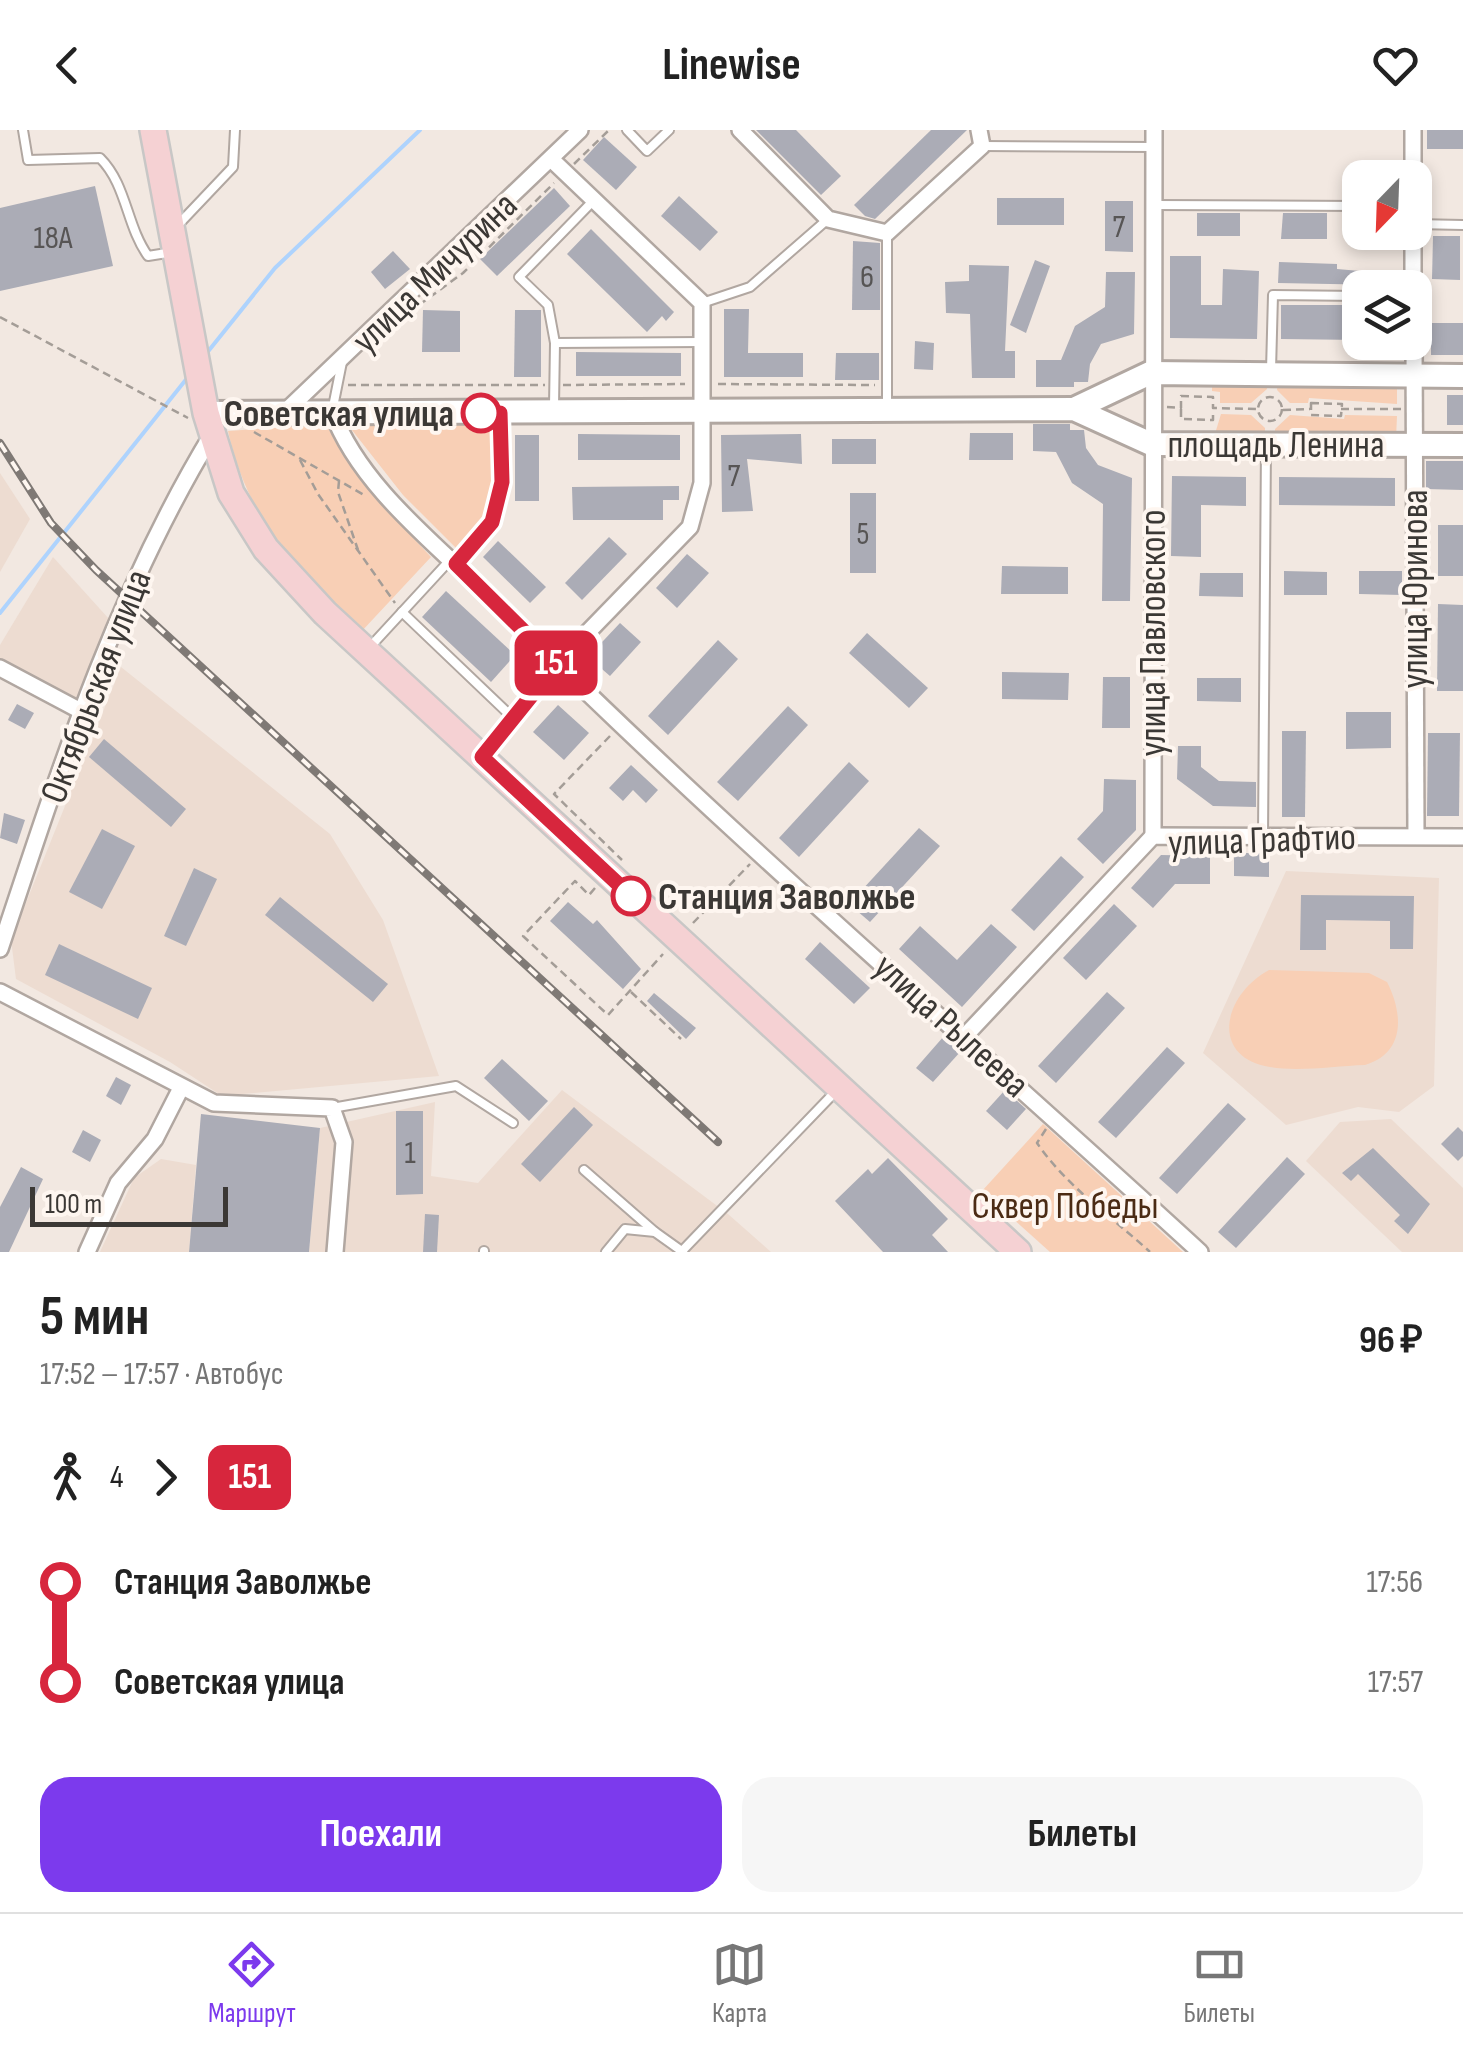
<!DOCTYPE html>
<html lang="ru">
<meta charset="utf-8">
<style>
body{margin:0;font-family:"Sofia Sans Condensed",sans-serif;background:#f6f6f6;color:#222;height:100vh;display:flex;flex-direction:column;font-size:38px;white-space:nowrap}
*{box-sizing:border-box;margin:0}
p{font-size:32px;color:#767676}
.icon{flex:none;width:55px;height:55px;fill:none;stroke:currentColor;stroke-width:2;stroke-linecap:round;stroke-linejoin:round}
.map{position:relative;height:1122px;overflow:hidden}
.panel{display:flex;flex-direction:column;background:#fff;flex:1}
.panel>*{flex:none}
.badge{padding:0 20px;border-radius:15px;font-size:35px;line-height:65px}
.needle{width:65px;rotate:203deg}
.fabs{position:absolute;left:1342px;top:30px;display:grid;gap:20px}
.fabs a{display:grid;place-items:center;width:90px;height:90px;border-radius:20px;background:#fff;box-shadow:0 5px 15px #0003;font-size:50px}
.scale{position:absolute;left:30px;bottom:25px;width:198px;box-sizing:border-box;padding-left:10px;border:5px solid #3b3835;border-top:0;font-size:28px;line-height:35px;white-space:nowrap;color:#3b3835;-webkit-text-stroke:8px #fef6f0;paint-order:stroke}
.map>.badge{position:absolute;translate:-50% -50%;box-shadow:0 0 0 5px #fff}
.legs{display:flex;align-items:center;gap:15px;height:110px;padding:0 40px;font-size:32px}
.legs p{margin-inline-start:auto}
.overview{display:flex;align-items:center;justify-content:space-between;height:170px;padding:0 40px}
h1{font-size:55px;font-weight:700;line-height:75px}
.primary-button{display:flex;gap:20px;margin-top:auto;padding:20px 40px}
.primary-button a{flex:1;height:115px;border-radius:30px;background:#7c3aed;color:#fff;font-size:40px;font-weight:700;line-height:115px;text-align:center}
.primary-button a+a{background:#f6f6f6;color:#222}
ul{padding:0 40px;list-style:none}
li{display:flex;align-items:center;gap:35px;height:100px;font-size:38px}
li i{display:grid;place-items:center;width:15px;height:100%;margin:0 12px;background:currentColor}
li i::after{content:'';width:25px;height:25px;margin:-12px;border:8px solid;border-radius:50%;background:#fff}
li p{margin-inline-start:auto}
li:first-child i{background:linear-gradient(#0000 50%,currentColor 0)}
li:last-child i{background:linear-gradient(currentColor 50%,#0000 0)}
header{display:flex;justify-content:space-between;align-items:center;height:130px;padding:0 40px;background:#fff;font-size:45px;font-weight:700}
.menu{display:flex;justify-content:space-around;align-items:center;height:140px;border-top:2px solid #e0e0e0;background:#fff;font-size:28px;color:#767676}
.menu a{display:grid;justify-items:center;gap:5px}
.menu .active{color:#7c3aed}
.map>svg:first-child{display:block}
</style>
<header><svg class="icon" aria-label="back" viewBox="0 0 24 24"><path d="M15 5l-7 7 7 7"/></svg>Linewise<svg class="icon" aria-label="heart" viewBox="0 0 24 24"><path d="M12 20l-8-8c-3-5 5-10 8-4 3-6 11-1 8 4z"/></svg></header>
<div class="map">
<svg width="1463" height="1122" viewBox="0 0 1463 1122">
<rect width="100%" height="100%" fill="#f2e8e1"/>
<g fill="#eddcd1">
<path d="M 0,343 L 30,389 L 0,442 Z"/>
<path d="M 53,427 L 109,489 L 76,572 L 0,530 L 0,515 Z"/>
<path d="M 121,537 L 330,704 L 383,790 L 439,946 L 222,966 L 170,932 L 16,849 L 11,810 Z"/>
<path d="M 1286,741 L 1439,748 L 1434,956 L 1399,982 L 1358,977 L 1286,995 L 1203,923 Z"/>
<path d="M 562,960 L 728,1084 L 771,1122 L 309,1122 L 320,998 L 435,972 L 431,1046 L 478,1053 Z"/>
<path d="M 1391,989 L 1463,1058 L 1463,1122 L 1402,1122 L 1306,1031 L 1340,992 Z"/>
<path d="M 161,1029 L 196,1035 L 189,1122 L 100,1122 L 134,1048 Z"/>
</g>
<g fill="#f8cfb5">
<path d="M 1212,250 L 1267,251 L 1267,259 L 1251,273 L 1220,273 L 1220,262 L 1212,261 Z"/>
<path d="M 1278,251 L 1397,252 L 1397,274 L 1309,268 L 1308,273 L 1290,273 L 1277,260 Z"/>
<path d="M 1221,284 L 1251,285 L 1265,298 L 1265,308 L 1214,307 Z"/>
<path d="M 1290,285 L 1344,289 L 1345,285 L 1397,286 L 1396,309 L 1275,308 L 1275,299 Z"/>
<path d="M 325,294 L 376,368 L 431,427 L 361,502 C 298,439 248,392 228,301 Z"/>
<path d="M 490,294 C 493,348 498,379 460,422 L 403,365 L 348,295 Z"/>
<path d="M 1269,840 L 1369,843 L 1387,852 C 1403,883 1406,923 1365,935 C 1335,936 1299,942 1270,937 C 1209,927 1223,865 1269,840 Z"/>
<path d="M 1043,994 L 1183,1122 L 1050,1122 L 982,1061 Z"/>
</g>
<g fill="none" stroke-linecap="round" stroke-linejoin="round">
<g stroke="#aed3fd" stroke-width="4">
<path d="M 206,224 L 275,138 L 420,0"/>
<path d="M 0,483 L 188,247"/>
</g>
</g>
<g fill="#abacb6">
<path d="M 756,0 L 796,0 L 841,46 L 821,65 Z"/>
<path d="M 931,0 L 967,0 L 875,89 L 865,86 L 854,75 Z"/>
<rect x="1427" y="0" width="36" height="19"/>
<path d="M 604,7 L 637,37 L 616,60 L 583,30 Z"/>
<path d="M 95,56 L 113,136 L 0,161 L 0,78 Z"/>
<path d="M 554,58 L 570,76 L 497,146 L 480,129 Z"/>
<path d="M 679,66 L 718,102 L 700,121 L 661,86 Z"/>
<rect x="997" y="68" width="67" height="27"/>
<path d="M 1105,71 L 1133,71 L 1133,122 L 1105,121 Z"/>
<rect x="1197" y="83" width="43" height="23"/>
<path d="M 1283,83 L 1327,83 L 1327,109 L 1281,109 Z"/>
<path d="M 591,99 L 674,182 L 666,191 L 662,186 L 647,202 L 567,124 Z"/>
<path d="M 1433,106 L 1460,106 L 1460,150 L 1432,149 Z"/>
<path d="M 853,111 L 880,113 L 880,180 L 852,180 Z"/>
<path d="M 393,121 L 410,139 L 385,159 L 371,142 Z"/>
<path d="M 1170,126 L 1201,126 L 1201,175 L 1222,175 L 1223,139 L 1259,141 L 1257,209 L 1170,208 Z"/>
<path d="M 1035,130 L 1050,136 L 1026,203 L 1010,195 Z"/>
<path d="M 1279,132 L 1337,134 L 1337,139 L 1383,143 L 1382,155 L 1278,153 Z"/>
<path d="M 969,135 L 1009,136 L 1005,221 L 1015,221 L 1015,248 L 972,248 L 970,184 L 946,183 L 945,152 L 969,151 Z"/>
<path d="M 1106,142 L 1135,142 L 1134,204 L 1101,214 L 1090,234 L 1088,252 L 1074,252 L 1074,257 L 1036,257 L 1036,230 L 1061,230 L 1075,196 L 1105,177 Z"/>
<path d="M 1281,175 L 1360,175 L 1360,210 L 1281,209 Z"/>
<path d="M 724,179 L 749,179 L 748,223 L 803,223 L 803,247 L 724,247 Z"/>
<path d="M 423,180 L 460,181 L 460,222 L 422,222 Z"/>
<path d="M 515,180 L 541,180 L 541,247 L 514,247 Z"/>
<rect x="1431" y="193" width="32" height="32"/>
<path d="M 915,211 L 934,213 L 933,240 L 914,239 Z"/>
<path d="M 576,222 L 681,223 L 681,246 L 576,246 Z"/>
<path d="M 836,223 L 879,223 L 879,250 L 835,250 Z"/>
<rect x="1447" y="265" width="16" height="30"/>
<path d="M 1033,294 L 1070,294 L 1070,300 L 1084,300 L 1086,318 L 1098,335 L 1132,348 L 1130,471 L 1102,471 L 1103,374 L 1072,353 L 1056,322 L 1033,321 Z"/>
<path d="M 970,303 L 1013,303 L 1013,330 L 969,330 Z"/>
<path d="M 578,304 L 680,305 L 680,330 L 578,330 Z"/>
<path d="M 801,304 L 802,334 L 747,329 L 753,381 L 722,382 L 721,305 Z"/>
<rect x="515" y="305" width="24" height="66"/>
<rect x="832" y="309" width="44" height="25"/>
<path d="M 1426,331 L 1463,331 L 1463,360 L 1426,359 Z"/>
<path d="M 1172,346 L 1246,347 L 1246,376 L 1201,375 L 1201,427 L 1171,426 Z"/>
<path d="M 1279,347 L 1395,348 L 1395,376 L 1279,375 Z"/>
<path d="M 679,356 L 679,370 L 663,370 L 663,390 L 573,390 L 572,357 Z"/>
<rect x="850" y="363" width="26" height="80"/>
<rect x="1438" y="395" width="25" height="51"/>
<path d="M 609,407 L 627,424 L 582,470 L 565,453 Z"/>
<path d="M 498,411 L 546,457 L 530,473 L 483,427 Z"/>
<path d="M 687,424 L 709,443 L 677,478 L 656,458 Z"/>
<path d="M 1002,436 L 1068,437 L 1068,464 L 1001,464 Z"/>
<path d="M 1284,441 L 1327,442 L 1327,465 L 1284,465 Z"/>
<path d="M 1359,441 L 1402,441 L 1402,465 L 1359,464 Z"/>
<path d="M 1200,443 L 1243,443 L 1243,467 L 1199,466 Z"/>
<path d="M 446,461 L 515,525 L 491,552 L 422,487 Z"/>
<path d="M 1438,474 L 1463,475 L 1463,561 L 1437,561 Z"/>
<path d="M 620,493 L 641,512 L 610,546 L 588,527 Z"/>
<path d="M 867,503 L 928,558 L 909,578 L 849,523 Z"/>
<path d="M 718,510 L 738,529 L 668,605 L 648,586 Z"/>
<path d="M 1002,542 L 1069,543 L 1068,570 L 1002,569 Z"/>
<path d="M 1103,547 L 1130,547 L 1130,598 L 1102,598 Z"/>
<path d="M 1197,548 L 1241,548 L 1241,572 L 1197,571 Z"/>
<path d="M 17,574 L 34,583 L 25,599 L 8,590 Z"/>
<path d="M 558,575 L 589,603 L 564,630 L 533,602 Z"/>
<path d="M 788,576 L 808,595 L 738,671 L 717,652 Z"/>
<path d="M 1346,582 L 1391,582 L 1391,618 L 1346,619 Z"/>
<path d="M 1282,601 L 1306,601 L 1305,687 L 1282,687 Z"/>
<path d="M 1428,603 L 1460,603 L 1459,686 L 1427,686 Z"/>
<path d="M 104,609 L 186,679 L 171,697 L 89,627 Z"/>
<path d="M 1178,616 L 1201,616 L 1201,637 L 1219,651 L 1256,652 L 1256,677 L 1213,676 L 1177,649 Z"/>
<path d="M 849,632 L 869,651 L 799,727 L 779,708 Z"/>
<path d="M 631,635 L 658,660 L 646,673 L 633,660 L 623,671 L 609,658 Z"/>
<path d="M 1104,649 L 1136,650 L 1136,700 L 1103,734 L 1077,709 L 1103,681 Z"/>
<path d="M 4,683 L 25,690 L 17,714 L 0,708 Z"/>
<path d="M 919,698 L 940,716 L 870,792 L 849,774 Z"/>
<path d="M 102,699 L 135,716 L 102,779 L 69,762 Z"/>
<path d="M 1234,723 L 1269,723 L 1269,747 L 1234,746 Z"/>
<path d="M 1161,725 L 1210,726 L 1210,754 L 1175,754 L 1153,778 L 1131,758 Z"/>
<path d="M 1061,726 L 1084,747 L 1034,801 L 1011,780 Z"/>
<path d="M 194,738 L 217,749 L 186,816 L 164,806 Z"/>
<path d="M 1301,765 L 1414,766 L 1413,819 L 1390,819 L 1390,791 L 1326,790 L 1326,820 L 1300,820 Z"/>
<path d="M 280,767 L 388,854 L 373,872 L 265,785 Z"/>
<path d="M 568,772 L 593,794 L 597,790 L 641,839 L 623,859 L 550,791 Z"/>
<path d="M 1114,774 L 1137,796 L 1086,850 L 1063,828 Z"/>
<path d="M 991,794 L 1017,817 L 962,877 L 899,819 L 920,796 L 957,830 Z"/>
<path d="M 820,812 L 870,858 L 854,874 L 805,829 Z"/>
<path d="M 59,814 L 152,858 L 138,889 L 45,845 Z"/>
<path d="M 1107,862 L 1125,878 L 1056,953 L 1038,936 Z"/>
<path d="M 654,863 L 696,898 L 686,909 L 647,871 Z"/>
<path d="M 944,906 L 961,921 L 933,952 L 916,938 Z"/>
<path d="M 1167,917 L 1185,933 L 1116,1008 L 1098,992 Z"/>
<path d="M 502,929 L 548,971 L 529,991 L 484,948 Z"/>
<path d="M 116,947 L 131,955 L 121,975 L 106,966 Z"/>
<path d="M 1005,960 L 1026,979 L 1007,1000 L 986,981 Z"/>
<path d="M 1228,973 L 1246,989 L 1177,1064 L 1159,1048 Z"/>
<path d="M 574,977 L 593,995 L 540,1052 L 521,1034 Z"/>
<path d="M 396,981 L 423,981 L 423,1064 L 396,1065 Z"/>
<path d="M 201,984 L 320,998 L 309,1122 L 189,1122 Z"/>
<path d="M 1458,997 L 1463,1002 L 1463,1026 L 1458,1031 L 1441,1014 Z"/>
<path d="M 83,1000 L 101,1010 L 90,1032 L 72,1022 Z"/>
<path d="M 1373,1018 L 1430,1074 L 1408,1104 L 1394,1091 L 1400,1085 L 1358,1044 L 1351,1051 L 1342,1043 Z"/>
<path d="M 1287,1027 L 1305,1044 L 1236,1118 L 1218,1102 Z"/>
<path d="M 888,1028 L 948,1089 L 932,1105 L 948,1122 L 883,1122 L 835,1071 L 868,1039 L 872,1044 Z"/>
<path d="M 21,1037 L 43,1049 L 9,1122 L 0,1122 L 0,1077 Z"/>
<path d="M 425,1084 L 439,1085 L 437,1122 L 423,1122 Z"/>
</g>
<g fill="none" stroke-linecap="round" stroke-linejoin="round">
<defs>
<g id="lane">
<path d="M 23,0 L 28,30 L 100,28 C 127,55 126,95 148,126 L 173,122"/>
<path d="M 627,0 L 647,21 L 669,0"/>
<path d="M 983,16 L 1154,17"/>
<path d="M 1155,75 L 1360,76"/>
<path d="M 1415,94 L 1463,95"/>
<path d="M 177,96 L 233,37 L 235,0"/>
<path d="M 702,173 L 750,157 L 828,89"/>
<path d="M 555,213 L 548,175 L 519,147 L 593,71"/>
<path d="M 1271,240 L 1273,165 L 1360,166"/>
<path d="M 554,276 L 555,213 L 702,212"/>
<path d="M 333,277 L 342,232"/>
<path d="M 887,278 L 887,103"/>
<path d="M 456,434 C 507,375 502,363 500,287"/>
<path d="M 402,482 L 513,588"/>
<path d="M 369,518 L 451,429"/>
<path d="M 484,624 L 557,534"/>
<path d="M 1263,706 L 1266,315"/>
<path d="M 332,978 L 456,956 L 513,993"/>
<path d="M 584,1040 L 655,1102"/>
<path d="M 682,1121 L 836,961"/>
<path d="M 484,1122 L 484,1121"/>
<path d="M 606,1122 L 625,1099 L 655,1102 L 683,1122"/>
</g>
<g id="street">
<path d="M 740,0 L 828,89 L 887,103 L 982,16 L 979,0"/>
<path d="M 1413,0 L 1413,48"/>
<path d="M 551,29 L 702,173 L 702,353 L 690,397 L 557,534"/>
<path d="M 1413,102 L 1413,158"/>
<path d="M 1414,212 L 1416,706"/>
<path d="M 286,281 L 580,0"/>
<path d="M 332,281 C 360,358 441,418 498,475 C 723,700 966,907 1200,1122"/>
<path d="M 0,538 L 79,580"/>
<path d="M 1153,706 L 1154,0"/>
<path d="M 0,819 C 59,641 115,464 213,303"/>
<path d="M 0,862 L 214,973 L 332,978 L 344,1012 L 335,1122"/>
<path d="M 965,906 L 1153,706 L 1463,707"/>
<path d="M 87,1122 L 118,1053 L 155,1009 L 181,958"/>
</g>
<g id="secondary">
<path d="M 1074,279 L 1150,243 L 1463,246"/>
<path d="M 206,283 L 1074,279 L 1151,314 L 1463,315"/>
</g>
<path id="primary" d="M 153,0 L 206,283 L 231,363 L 266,419 L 325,483 L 1018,1122"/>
</defs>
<use href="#lane" stroke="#b1a7a1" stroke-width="12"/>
<use href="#street" stroke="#b1a7a1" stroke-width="20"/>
<use href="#secondary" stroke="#b1a7a1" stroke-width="28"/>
<use href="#primary" stroke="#c8c7c6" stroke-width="30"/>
<g stroke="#a49d97" stroke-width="2.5" stroke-dasharray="8 5" stroke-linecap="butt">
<path d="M 574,34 L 609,0"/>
<path d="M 419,175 L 463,143 L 554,53"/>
<path d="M 0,187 L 188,288"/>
<path d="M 718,254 L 875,255"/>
<path d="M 348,255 L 545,255"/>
<path d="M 563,255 L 685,254"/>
<circle cx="1270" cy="279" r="12"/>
<path d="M 1311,273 L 1342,274 L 1341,286 L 1311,285 Z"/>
<path d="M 1167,277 L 1181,278 L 1181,266 L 1213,267 L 1213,278 L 1257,279"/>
<path d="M 1181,279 L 1181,289 L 1213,290 L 1213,280"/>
<path d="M 1341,279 L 1402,279"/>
<path d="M 1283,280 L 1310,279"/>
<path d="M 254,302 L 364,365"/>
<path d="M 300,330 L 318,364 L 395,473"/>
<path d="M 339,351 L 338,362 L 358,420"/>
<path d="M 610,606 L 554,664 L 622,730"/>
<path d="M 595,758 L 589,765 L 575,751 L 523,806 L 608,885 L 663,824"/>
<path d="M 693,793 L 750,734"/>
<path d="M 631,862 L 681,909"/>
<path d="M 1046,999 L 1037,1013 C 1068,1058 1111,1086 1150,1122"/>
</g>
<use href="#lane" stroke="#fff" stroke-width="8"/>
<use href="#street" stroke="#fff" stroke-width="15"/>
<use href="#secondary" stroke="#fff" stroke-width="22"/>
<use href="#primary" stroke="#f5d1d3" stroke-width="25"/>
<defs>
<path id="rail" d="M 0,313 L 51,393 L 96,440 L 718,1012"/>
</defs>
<use href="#rail" stroke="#7f7975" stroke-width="8"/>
<use href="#rail" stroke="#fef6f0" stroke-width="4" stroke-dasharray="11" stroke-linecap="butt"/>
</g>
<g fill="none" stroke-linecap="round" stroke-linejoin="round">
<defs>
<path id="line-1" d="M 481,283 L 500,283 L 502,352 L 492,392 L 456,434 L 557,534 L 482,627 L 631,766"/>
</defs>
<use href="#line-1" stroke="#fff" stroke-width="22"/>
<use href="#line-1" stroke="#d7263d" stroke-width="15"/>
</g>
<g fill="#fff" stroke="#d7263d" stroke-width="5">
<circle cx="481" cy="283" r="18"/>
<circle cx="631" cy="766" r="18"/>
</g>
<g text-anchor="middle" stroke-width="8" stroke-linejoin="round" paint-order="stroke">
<g font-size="32" fill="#575555">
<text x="1119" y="107">7</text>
<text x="53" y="118">18А</text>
<text x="867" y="157">6</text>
<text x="734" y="356">7</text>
<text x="863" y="414">5</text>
<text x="410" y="1033">1</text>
</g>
<g font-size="38" fill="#3b3835" stroke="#fef6f0">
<text transform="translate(434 142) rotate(-44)" y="13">улица Мичурина</text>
<text x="1276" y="327">площадь Ленина</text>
<text transform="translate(1414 459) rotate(-90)" y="13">улица Юринова</text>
<text transform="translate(1152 503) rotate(-90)" y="13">улица Павловского</text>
<text transform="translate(95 556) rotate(-69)" y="13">Октябрьская улица</text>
<text transform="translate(1262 709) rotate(-2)" y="13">улица Графтио</text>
<text transform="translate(952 895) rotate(42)" y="13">улица Рылеева</text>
</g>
<g font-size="38" font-weight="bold" fill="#3b3835" stroke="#fef6f0" text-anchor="end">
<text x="454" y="296">Советская улица</text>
<text x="658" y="779" text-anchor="start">Станция Заволжье</text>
</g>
<g font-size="38" fill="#4b2b14" stroke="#fef6f0">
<text x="1065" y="1088">Сквер Победы</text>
</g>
</g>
</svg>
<div class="fabs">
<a><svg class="needle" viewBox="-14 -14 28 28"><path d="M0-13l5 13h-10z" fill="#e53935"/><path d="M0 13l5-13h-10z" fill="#767676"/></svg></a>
<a><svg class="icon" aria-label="layers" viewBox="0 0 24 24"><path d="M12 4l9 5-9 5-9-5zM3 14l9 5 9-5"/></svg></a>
</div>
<div class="scale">100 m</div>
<b class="badge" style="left:556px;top:533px;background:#d7263d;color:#fff">151</b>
</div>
<section class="panel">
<div class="overview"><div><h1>5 мин</h1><p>17:52 – 17:57 · Автобус</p></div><b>96 ₽</b></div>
<div class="legs"><svg class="icon" aria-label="walk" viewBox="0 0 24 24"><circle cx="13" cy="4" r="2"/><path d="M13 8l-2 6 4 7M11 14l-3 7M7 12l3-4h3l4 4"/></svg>4<svg class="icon" aria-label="forward" viewBox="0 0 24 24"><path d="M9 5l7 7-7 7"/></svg><b class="badge" style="background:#d7263d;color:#fff">151</b></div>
<ul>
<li><i style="color:#d7263d"></i><b>Станция Заволжье</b><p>17:56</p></li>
<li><i style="color:#d7263d"></i><b>Советская улица</b><p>17:57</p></li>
</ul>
<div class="primary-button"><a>Поехали</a><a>Билеты</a></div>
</section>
<nav class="menu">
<a class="active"><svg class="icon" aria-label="directions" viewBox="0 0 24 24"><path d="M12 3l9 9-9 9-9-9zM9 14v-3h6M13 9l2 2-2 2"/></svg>Маршрут</a>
<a><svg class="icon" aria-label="map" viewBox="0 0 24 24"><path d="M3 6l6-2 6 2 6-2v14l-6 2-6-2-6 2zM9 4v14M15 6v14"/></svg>Карта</a>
<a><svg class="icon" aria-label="tickets" viewBox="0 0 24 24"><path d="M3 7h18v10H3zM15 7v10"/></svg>Билеты</a>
</nav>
